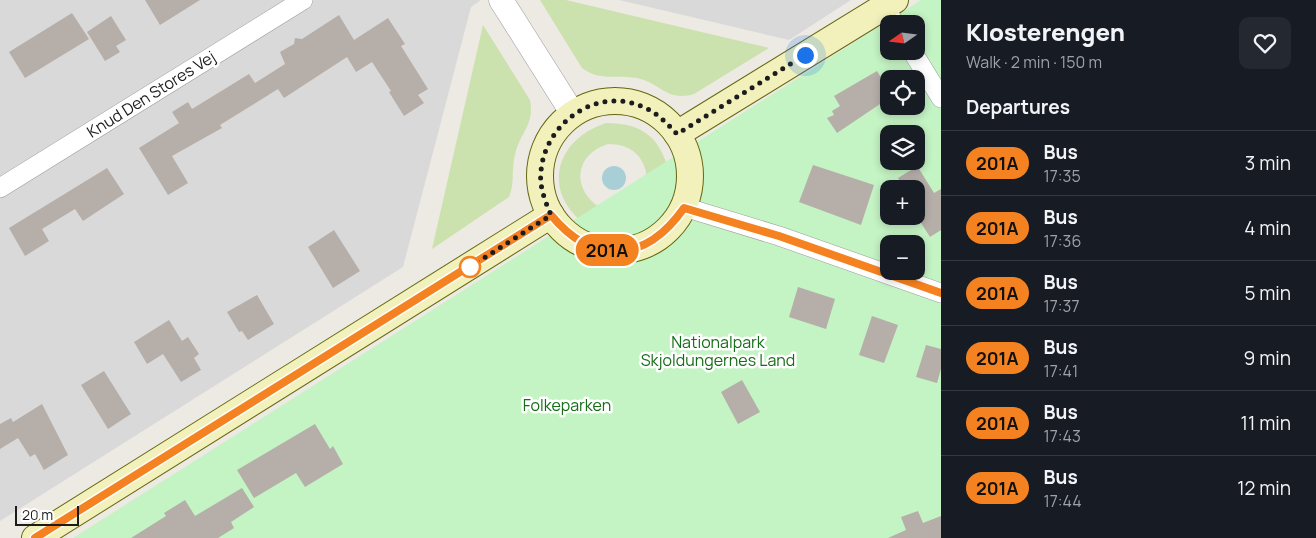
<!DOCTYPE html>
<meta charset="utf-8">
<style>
body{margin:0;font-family:Manrope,sans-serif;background:#242831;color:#f1f3f6;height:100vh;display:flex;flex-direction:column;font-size:19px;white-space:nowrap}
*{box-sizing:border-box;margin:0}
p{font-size:16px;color:#9ea1a6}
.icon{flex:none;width:28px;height:28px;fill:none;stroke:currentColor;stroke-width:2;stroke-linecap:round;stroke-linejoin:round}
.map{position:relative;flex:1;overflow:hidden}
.sheet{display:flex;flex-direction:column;background:#171b24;width:375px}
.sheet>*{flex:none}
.badge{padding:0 10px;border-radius:16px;font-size:18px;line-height:32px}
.needle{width:32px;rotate:256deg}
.fabs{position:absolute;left:880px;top:15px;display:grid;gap:10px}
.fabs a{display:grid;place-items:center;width:45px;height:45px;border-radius:10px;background:#171b24;box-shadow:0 2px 8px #0003;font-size:25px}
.scale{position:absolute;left:15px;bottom:12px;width:64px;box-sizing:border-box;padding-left:5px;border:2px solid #1c1c1c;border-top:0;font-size:14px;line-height:18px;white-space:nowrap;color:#1c1c1c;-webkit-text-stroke:4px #fff;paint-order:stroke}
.you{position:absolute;width:25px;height:25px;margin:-12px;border:4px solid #fff;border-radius:50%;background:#1a73e8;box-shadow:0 0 0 8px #1a73e833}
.map>.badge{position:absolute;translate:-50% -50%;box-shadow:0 0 0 2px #fff}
h2{padding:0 25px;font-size:19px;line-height:45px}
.round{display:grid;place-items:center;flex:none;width:52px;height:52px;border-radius:10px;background:#242831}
.head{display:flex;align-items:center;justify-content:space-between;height:85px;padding:0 25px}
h1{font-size:24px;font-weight:800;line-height:38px}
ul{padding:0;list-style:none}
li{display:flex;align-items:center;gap:15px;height:65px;padding:0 25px;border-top:1px solid #363941}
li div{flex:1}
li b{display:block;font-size:19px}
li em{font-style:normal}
li .badge{min-width:55px;font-weight:700;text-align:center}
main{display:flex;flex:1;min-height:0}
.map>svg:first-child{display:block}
</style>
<main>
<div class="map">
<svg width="941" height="538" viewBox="0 0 941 538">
<rect width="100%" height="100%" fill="#ede9e3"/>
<g fill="#dad9da">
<path d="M 0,0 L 481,0 L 471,7 L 403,267 L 0,521 Z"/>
<path d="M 619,0 L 851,0 L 789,40 Z"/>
</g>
<g fill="#cbe2ae" fill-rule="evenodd">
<path d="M 540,0 L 566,0 L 769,48 L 694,94 C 666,102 661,83 637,78 C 617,75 599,81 582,68 Z"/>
<path d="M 483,25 L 530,100 C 535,125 520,132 515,155 C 511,169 515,184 509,197 L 432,249 Z"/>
<path d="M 606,123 C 642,123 660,137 669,172 L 586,225 C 541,191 555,140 606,123 ZM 608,144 C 631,144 645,156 647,179 L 599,207 C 571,188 575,154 608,144 Z"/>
</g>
<path fill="#c4f3c4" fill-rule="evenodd" d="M 921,0 L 941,0 L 941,538 L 73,538 ZM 889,24 L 916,24 L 916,51 L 889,51 ZM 889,79 L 916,79 L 916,106 L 889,106 ZM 889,134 L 916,134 L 916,161 L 889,161 ZM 889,189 L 916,189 L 916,216 L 889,216 ZM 889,244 L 916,244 L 916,271 L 889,271 Z"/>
<circle fill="#a8cfd6" cx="614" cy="178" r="12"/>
<g fill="#b6aea9">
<path d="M 145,0 L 200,0 L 160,25 Z"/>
<path d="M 72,13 L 89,39 L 25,78 L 9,52 Z"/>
<path d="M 339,15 L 354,40 L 388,18 L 405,44 L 401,46 L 428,89 L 418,95 L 424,103 L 404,116 L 389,92 L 391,91 L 372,62 L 356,72 L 347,57 L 284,98 L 278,89 L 220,125 L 222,128 L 172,156 L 188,183 L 168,195 L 139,148 L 179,123 L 172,112 L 188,102 L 192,109 L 249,74 L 255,83 L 285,64 L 280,52 L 294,44 L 295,38 L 302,39 Z"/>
<path d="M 111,16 L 126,40 L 116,46 L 120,52 L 105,61 L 87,32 Z"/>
<path d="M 877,71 L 889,91 L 889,98 L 837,133 L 827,118 L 834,115 L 832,111 L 840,106 L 834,96 Z"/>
<path d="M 916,164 L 934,193 L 941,189 L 941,230 L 930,237 L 916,215 L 916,189 L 905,189 L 898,178 L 916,167 Z"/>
<path d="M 813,165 L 874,185 L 861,225 L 799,202 Z"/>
<path d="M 107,168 L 124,194 L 83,221 L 75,209 L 42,229 L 49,241 L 25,256 L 9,228 Z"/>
<path d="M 334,230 L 360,271 L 333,288 L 308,247 Z"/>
<path d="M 798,287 L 835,299 L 826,329 L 789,317 Z"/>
<path d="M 257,295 L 274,324 L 248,340 L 242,331 L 239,332 L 227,312 Z"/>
<path d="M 872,316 L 898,325 L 884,363 L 859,355 Z"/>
<path d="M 169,320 L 182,341 L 188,337 L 199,354 L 194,358 L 201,370 L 181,382 L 163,354 L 147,364 L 134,342 Z"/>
<path d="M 926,345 L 941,349 L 941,369 L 937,383 L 916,377 Z"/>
<path d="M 104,371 L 131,414 L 108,429 L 81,385 Z"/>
<path d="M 742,380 L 760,412 L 738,424 L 721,392 Z"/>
<path d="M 42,404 L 68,455 L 44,470 L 35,454 L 30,457 L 18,438 L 0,449 L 0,424 L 11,418 L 13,422 Z"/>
<path d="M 315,424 L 330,449 L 333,446 L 343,464 L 305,487 L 296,473 L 254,498 L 237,470 Z"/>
<path d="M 242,488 L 254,507 L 231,522 L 234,528 L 218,538 L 131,538 L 166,516 L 164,513 L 185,500 L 195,516 Z"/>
<path d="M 918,511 L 923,523 L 941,516 L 941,538 L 888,538 L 906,530 L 901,517 Z"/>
</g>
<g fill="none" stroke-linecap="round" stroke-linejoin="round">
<defs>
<g id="minor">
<path d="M 880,0 L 895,24"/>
<path d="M 912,51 L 941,98"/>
<path d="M 0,188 L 303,0"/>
<path d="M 684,207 L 779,236 L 941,293"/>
</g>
<path id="tertiary" d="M 501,0 L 573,114"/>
<g id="secondary">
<circle cx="615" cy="176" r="75"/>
<path d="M 677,134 L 895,0"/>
<path d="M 35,538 L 551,215"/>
</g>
</defs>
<use href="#minor" stroke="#9d9d9d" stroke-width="20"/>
<use href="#tertiary" stroke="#9d9d9d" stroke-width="25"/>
<use href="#secondary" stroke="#646710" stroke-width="28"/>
<use href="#minor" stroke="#fff" stroke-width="19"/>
<use href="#tertiary" stroke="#fff" stroke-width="24"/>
<use href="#secondary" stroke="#f2f1bc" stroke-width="26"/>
</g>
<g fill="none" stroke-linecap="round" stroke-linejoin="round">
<defs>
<path id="line" d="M 35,538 L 551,215 C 594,267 646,262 684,208 L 779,236 L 941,293"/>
</defs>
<use href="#line" stroke="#fff" stroke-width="11"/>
<use href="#line" stroke="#f58220" stroke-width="8"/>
<path stroke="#1c1c1c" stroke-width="5" stroke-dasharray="0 9" d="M 470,267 L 551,215 C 545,201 539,186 541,171 C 545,124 595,87 641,106 C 656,112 666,122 677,134 L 805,55"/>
</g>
<circle fill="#fff" stroke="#f58220" stroke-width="2.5" cx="470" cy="267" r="10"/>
<g text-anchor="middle" stroke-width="5" stroke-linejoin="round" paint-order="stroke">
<g font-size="16" fill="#1c1c1c" stroke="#fff">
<text transform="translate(151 94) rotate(-32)" y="6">Knud Den Stores Vej</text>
</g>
<g font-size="16" fill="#166e18" stroke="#fff">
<text x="718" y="348">Nationalpark<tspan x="718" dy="18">Skjoldungernes Land</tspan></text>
<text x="567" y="411">Folkeparken</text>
</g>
</g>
</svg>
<div class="fabs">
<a><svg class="needle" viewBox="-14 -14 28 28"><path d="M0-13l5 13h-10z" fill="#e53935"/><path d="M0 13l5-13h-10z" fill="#9ea1a6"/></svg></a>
<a><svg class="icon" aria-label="locate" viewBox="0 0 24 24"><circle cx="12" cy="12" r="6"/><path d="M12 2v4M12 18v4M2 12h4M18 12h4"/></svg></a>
<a><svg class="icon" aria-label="layers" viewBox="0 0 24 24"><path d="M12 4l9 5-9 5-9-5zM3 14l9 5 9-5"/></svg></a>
<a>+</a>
<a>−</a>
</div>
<div class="scale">20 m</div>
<div class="you" style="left:805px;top:55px"></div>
<b class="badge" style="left:607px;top:250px;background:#f58220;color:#111">201A</b>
</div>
<section class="sheet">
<div class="head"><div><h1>Klosterengen</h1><p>Walk · 2 min · 150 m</p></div><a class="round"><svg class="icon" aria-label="heart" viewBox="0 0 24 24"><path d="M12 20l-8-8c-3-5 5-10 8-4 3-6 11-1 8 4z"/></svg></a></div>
<h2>Departures</h2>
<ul>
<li><span class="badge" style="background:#f58220;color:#111">201A</span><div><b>Bus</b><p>17:35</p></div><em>3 min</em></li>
<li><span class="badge" style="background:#f58220;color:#111">201A</span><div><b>Bus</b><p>17:36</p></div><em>4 min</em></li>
<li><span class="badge" style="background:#f58220;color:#111">201A</span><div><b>Bus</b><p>17:37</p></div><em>5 min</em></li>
<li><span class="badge" style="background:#f58220;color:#111">201A</span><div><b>Bus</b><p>17:41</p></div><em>9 min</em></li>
<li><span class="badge" style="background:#f58220;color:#111">201A</span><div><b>Bus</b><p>17:43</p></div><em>11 min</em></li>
<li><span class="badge" style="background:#f58220;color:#111">201A</span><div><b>Bus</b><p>17:44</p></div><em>12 min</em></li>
</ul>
</section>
</main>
